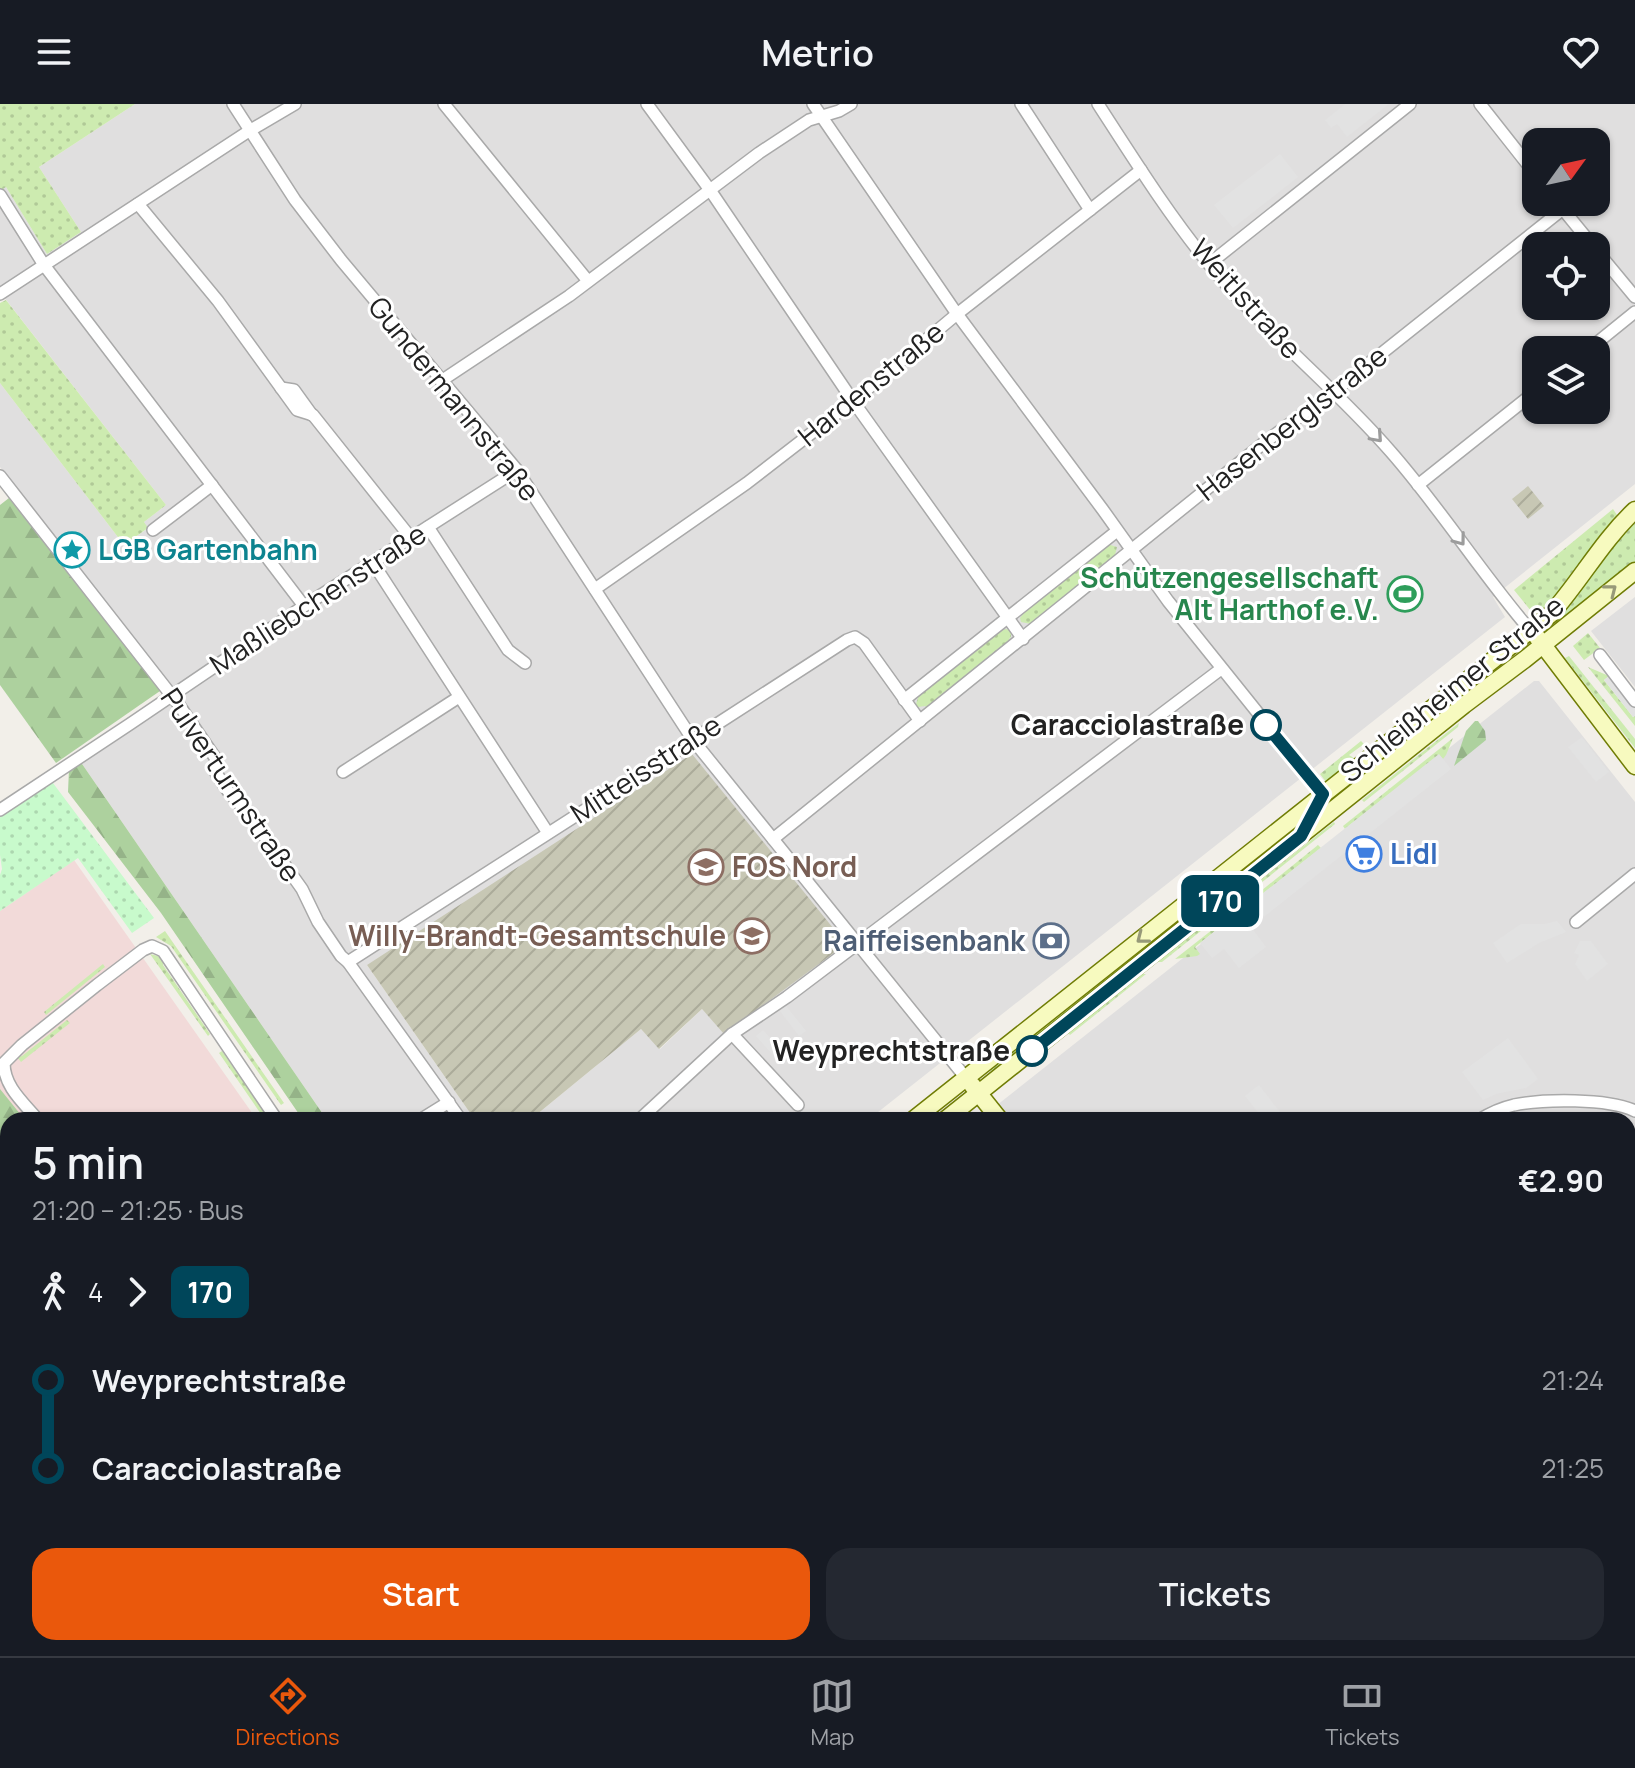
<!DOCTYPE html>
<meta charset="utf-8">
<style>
body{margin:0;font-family:Manrope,sans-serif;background:#242831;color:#f1f3f6;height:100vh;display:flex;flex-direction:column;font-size:30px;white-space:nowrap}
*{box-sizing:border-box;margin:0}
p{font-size:26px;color:#9ea1a6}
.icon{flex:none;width:44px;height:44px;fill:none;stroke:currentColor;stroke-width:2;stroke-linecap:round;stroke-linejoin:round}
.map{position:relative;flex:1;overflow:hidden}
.details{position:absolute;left:0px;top:1008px;width:1636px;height:544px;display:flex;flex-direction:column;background:#171b24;border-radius:24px 24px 0 0;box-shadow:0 2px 6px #0004}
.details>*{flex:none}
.badge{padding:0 16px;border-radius:12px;font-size:28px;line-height:52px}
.needle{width:52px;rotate:57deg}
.tools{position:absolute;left:1522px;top:24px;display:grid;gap:16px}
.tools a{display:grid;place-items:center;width:88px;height:88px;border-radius:16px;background:#171b24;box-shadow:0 2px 6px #0004;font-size:40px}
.map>.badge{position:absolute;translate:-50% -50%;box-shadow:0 0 0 4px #fff}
.legs{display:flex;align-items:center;gap:12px;height:88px;padding:0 32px;font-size:26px}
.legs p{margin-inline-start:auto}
.summary{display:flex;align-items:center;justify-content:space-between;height:136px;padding:0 32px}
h1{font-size:44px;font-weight:600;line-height:60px}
.primary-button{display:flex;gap:16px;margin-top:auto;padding:16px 32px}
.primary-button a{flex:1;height:92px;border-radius:24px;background:#ea580c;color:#fff;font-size:32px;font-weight:600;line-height:92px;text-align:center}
.primary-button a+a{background:#242831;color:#f1f3f6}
ul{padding:0 32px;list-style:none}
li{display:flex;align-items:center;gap:28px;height:88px;font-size:30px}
li i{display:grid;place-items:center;width:12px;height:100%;margin:0 10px;background:currentColor}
li i::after{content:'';width:20px;height:20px;margin:-10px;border:6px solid;border-radius:50%;background:#171b24}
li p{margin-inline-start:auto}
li:first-child i{background:linear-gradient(#0000 50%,currentColor 0)}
li:last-child i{background:linear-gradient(currentColor 50%,#0000 0)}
header{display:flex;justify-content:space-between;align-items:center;height:104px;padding:0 32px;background:#171b24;font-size:36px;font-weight:600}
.tab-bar{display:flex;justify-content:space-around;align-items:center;height:112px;border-top:2px solid #363941;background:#171b24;font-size:22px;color:#9ea1a6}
.tab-bar a{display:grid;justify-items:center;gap:4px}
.tab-bar .active{color:#ea580c}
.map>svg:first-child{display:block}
</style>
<header><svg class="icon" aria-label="menu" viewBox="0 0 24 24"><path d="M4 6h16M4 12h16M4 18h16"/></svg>Metrio<svg class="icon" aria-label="heart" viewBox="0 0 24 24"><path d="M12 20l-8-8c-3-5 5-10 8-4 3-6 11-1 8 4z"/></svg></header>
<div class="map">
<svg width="1635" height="1552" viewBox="0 0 1635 1552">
<defs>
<pattern id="industrial-furrows" width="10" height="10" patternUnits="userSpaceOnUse" patternTransform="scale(2)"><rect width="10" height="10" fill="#ebdbe8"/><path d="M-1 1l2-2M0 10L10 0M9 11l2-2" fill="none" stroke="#c9bcc7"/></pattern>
<pattern id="construction-furrows" width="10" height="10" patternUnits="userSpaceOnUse" patternTransform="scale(2)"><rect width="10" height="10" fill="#c7c7b4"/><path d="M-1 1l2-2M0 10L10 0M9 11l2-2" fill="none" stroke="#abab9a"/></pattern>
<pattern id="grass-dots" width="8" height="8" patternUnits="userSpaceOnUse" patternTransform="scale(2)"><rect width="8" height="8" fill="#cdebb0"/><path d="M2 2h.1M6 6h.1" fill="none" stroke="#b0c997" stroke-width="1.8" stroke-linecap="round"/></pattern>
<pattern id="forest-firs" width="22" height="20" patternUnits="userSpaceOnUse" patternTransform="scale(2)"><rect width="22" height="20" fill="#add19e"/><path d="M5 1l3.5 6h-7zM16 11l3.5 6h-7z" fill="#95b388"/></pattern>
<pattern id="park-dots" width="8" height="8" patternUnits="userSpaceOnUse" patternTransform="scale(2)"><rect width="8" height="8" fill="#c8facc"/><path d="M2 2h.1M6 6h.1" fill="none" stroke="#acd6af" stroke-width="1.8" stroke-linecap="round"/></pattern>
</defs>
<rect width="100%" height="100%" fill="#f2efe9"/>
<g fill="#e0dfdf" fill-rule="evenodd">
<path d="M 135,0 L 1635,0 L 1635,380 L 1493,493 L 1505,513 L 868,1016 L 530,1016 L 641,925 L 660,945 L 702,905 L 724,929 L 845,840 L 367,861 L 475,1016 L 327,1016 L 80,657 L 178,595 L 0,363 L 0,279 L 124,441 L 147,425 L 144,418 L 166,401 L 0,188 L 0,87 L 6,83 L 47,150 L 81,128 L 39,63 ZM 1536,38 L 1596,38 L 1596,98 L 1536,98 ZM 1536,142 L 1596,142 L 1596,202 L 1536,202 ZM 1536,246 L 1596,246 L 1596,306 L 1536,306 Z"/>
<path d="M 1635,493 L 1635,583 L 1591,527 Z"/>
<path d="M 1534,577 L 1539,577 L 1635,698 L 1635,1113 L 1628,1118 L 1628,1016 L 978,1016 Z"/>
<path d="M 731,1544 L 1206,1544 L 1195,1552 L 737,1552 Z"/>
<path d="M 1345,1544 L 1419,1544 L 1425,1552 L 1351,1552 Z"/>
</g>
<path fill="#f2dad9" d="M 74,756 L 257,1016 L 16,1016 L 0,996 L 0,807 Z"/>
<g fill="url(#industrial-furrows)">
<path d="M 8,1240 L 8,1544 L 206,1544 L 196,1552 L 0,1552 L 0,1246 Z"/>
<path d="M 279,1544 L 597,1544 L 602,1552 L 269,1552 Z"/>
</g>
<path fill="#ffffe5" d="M 1635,1113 L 1635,1496 L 1628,1502 L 1628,1118 Z"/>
<path fill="#d0d0d0" d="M 1516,1544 L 1599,1544 L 1605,1552 L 1504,1552 Z"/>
<g fill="url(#construction-furrows)">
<path d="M 1528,382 L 1544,402 L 1528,415 L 1512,395 Z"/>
<path d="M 692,650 L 846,840 L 724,930 L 702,905 L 659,945 L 641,925 L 530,1016 L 475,1016 L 367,861 Z"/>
</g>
<g fill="url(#grass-dots)">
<path d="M 0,0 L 135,0 L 39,63 L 81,128 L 47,150 L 6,83 L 0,87 Z"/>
<path d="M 6,196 L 166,401 L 144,418 L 148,424 L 124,441 L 0,279 L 0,199 Z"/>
<path d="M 1613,405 L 1617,411 C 1591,442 1570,476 1542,506 L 1537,502 L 1531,507 L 1514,486 Z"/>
<path d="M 1635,411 L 1635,459 L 1558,521 L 1554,517 L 1584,482 Z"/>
<path d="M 1107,440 L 1117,443 L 1115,451 L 1117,453 L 1031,520 L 1021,518 L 1020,514 L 1023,510 L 1021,508 Z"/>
<path d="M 1001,524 L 1002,526 L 1007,525 L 1011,528 L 1011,533 L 1009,535 L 1011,537 L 927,604 L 925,602 L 918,603 L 916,600 L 918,594 L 916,591 Z"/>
<path d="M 1588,529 L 1600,544 L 1584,556 L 1573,542 Z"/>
<path d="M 1569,552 L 1635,635 L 1635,644 L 1565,554 Z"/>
<path d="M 1588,563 L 1609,572 L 1604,576 L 1633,613 L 1635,612 L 1635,622 Z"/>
<path d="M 1466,585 L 1470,588 L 1334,698 L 1331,691 Z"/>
<path d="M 1459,619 L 1458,623 L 1364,698 L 1362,696 Z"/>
<path d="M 1453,634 L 1446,651 L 1443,655 L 1439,651 L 1345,725 L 1343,722 Z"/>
<path d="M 1361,637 L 1364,640 L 1349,651 L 1357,656 L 1326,678 L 1320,670 Z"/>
<path d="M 1334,718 L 1335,720 L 1162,858 L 1157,858 Z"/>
<path d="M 1284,731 L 1273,746 L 993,968 L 990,966 Z"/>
<path d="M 1318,741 L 1321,744 L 1222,822 L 1220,820 Z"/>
<path d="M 1217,822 L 1219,824 L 1195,843 L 1200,850 L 1197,852 L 1175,855 Z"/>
<path d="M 165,827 L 284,999 L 281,1001 L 171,842 L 156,833 Z"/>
<path d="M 150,850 L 158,852 L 163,857 L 163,861 L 210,930 L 208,932 Z"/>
<path d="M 103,860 L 105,863 L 46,911 L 44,908 Z"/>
<path d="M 1142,870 L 1146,870 L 1070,931 L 1068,929 Z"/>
<path d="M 67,916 L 70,919 L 21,958 L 17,953 L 22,952 Z"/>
<path d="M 222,947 L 261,1003 L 266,1004 L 268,1010 L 263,1013 L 219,949 Z"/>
<path d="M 8,1149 L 8,1216 L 0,1222 L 0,1155 Z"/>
</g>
<g fill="url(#forest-firs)">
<path d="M 9,394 L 160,587 L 56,659 L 0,581 L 0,401 Z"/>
<path d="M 1475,617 L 1478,617 L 1485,627 L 1486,636 L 1454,662 L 1466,627 Z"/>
<path d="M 80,657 L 327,1016 L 303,1016 L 161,809 L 68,688 L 69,665 Z"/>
<path d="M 0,985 L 25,1016 L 8,1016 L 8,1055 L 0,1045 Z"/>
<path d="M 0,1072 L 8,1081 L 8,1149 L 0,1155 Z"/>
<path d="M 8,1216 L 8,1273 L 0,1278 L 0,1222 Z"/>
<path d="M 0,1478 L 8,1488 L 8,1544 L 0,1535 Z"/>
<path d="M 8,1544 L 53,1544 L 59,1552 L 30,1552 L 23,1547 Z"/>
<path d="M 146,1544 L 175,1544 L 181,1552 L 135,1552 Z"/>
</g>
<g fill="url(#park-dots)">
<path d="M 47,679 L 53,679 L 154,814 L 132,829 L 78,754 L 0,807 L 0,771 L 2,765 L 0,751 L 0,708 Z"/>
<path d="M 1635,1496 L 1635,1547 L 1628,1552 L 1605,1552 L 1599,1544 L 1628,1544 L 1628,1502 Z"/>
<path d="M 597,1544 L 731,1544 L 737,1552 L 602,1552 Z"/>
<path d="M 1206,1544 L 1345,1544 L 1351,1552 L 1195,1552 Z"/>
<path d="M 1419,1544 L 1516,1544 L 1504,1552 L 1425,1552 Z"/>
</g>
<g fill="#e2e2e2">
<path d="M 1345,0 L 1389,0 L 1347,33 L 1337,20 L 1331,24 L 1325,16 Z"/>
<path d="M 1280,50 L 1298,73 L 1233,124 L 1214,101 Z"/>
<path d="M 1609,572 L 1635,604 L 1635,612 L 1633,613 L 1604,576 Z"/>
<path d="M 176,602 L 214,660 L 207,666 L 168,608 Z"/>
<path d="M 1582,633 L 1609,668 L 1596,678 L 1568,643 Z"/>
<path d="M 1439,650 L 1451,665 L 1251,823 L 1266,843 L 1239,864 L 1224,845 L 1212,854 L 1200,839 Z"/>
<path d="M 1557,817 L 1566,828 L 1539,839 L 1507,859 L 1493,839 L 1521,820 L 1544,820 Z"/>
<path d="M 1580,837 L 1591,837 L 1608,860 L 1587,877 L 1575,860 L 1579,851 L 1574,849 Z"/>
<path d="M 786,902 L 806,927 L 799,932 L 780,907 Z"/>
<path d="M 763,926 L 788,954 L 781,960 L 756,932 Z"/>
<path d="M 1508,934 L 1538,975 L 1526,984 L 1496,990 L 1483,996 L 1462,968 Z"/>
<path d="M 1259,981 L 1286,1016 L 1264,1016 L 1245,992 Z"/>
<path d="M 331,1544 L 380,1544 L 386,1552 L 337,1552 Z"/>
</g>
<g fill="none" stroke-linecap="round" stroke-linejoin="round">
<defs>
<g id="street">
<path d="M 233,0 L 295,96 L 341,156 L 517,366 L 693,636 L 966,974"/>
<path d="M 444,0 L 588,177"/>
<path d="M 647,0 L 710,86 L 853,297 L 1023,535"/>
<path d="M 813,0 L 957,210 L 1103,406 L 1168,497 L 1323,690 L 1305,724"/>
<path d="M 1021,0 L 1090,106"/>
<path d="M 1098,0 C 1133,54 1168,110 1209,160 C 1264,228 1334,282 1391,348 C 1441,405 1481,469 1530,526"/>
<path d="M 1480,0 L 1536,71"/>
<path d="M 0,91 L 44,161 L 304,502"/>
<path d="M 1557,98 L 1593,142"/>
<path d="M 138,100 L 218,197 L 297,306 L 313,311 L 411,434"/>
<path d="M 1596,146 L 1635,193"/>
<path d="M 1209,160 L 1410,0"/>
<path d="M 0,190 L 249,27 L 295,0"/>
<path d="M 1588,246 L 1635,208"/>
<path d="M 441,277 L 569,192 L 759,49 L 809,16 L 839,7 L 851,0"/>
<path d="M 281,284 L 294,286 L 312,311"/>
<path d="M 0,372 L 179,601 L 216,655 L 216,669 L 228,687 L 247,708 L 302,785 L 318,818 L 341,852 L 348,858 L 461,1016"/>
<path d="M 1418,381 L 1536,287"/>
<path d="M 428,423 L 508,546 L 525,559"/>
<path d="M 153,426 L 212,381"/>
<path d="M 373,459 L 548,729"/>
<path d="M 595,485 L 747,379 L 853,297 L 957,210 L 1141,66"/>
<path d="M 1600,551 L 1635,597"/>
<path d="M 904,596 L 1117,427"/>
<path d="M 343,668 L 459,593"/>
<path d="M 0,706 L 130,620 L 304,502 L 517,366"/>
<path d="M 773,735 L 1265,338 L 1333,288 L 1563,105"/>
<path d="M 1576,818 L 1635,770"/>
<path d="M 348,858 L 686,641 L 700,631 L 847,536 L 855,533 L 864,539 L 920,617"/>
<path d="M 732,930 L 798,1001"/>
<path d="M 38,1016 C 24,999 4,983 4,959 L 22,941 L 97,881 L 143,846 L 152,842 L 163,847 L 277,1016"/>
<path d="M 420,1016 L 449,998"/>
<path d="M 639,1016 L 732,930 L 787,893 L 1221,565"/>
<path d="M 1479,1016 C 1490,1009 1501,1004 1514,1001 C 1543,995 1608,994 1635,1007"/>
<path d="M 1628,1106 L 1635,1101"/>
<path d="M 739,1544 L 745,1552"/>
<path d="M 966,1544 L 971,1552"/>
<path d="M 1047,1552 L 1061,1544"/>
</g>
<g id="secondary">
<path d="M 1537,533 L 1635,662"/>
<path d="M 972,981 L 1000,1016"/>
<path d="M 913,1016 L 1551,510 C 1581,476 1602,437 1635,406"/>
<path d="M 945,1016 L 1464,601 L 1524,556 L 1635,467"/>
<path d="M 1400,1544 L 1406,1552"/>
<path d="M 227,1552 L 237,1544"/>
<path d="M 243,1552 L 253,1544"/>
</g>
</defs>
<use href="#street" stroke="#a9a9a9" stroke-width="14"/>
<use href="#secondary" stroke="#707d05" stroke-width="19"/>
<use href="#street" stroke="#fff" stroke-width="11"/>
<use href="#secondary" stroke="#f7fabf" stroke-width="16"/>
</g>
<defs><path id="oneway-chevron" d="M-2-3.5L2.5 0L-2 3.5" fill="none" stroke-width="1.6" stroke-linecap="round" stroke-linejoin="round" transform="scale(2)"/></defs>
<g stroke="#9c9c9c">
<use href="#oneway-chevron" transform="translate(1377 333) rotate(48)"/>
<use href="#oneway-chevron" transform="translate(1460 436) rotate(53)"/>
</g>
<g stroke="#979978">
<use href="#oneway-chevron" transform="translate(1611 486) rotate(-38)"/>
<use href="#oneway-chevron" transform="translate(1142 834) rotate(142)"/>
</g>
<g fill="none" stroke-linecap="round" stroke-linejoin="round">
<defs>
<path id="line-1" d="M 1032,947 L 1301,732 L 1323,690 L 1266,621"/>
</defs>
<use href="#line-1" stroke="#fff" stroke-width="18"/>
<use href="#line-1" stroke="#00465a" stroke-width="12"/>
</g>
<defs>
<symbol id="sight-ring" viewBox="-11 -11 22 22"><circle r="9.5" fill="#fff" stroke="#0f9aa8" stroke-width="1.5"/><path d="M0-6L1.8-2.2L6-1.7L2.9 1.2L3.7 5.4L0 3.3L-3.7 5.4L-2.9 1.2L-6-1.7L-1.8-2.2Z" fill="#0f9aa8"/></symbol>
<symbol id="stadium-ring" viewBox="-11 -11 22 22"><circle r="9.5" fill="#fff" stroke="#2e9e5b" stroke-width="1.5"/><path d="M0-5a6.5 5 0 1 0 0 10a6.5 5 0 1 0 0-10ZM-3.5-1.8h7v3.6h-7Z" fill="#2e9e5b"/></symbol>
<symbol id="supermarket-ring" viewBox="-11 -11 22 22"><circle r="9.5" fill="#fff" stroke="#3f7fe0" stroke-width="1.5"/><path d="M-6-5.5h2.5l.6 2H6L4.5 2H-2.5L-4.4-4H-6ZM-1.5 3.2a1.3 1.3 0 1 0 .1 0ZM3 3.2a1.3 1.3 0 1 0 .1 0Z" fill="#3f7fe0"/></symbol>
<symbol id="school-ring" viewBox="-11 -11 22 22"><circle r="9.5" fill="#fff" stroke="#8d6e63" stroke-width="1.5"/><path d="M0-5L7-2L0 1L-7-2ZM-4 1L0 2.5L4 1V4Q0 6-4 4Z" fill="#8d6e63"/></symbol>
<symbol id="bank-ring" viewBox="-11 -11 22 22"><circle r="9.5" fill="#fff" stroke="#5c6f8a" stroke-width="1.5"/><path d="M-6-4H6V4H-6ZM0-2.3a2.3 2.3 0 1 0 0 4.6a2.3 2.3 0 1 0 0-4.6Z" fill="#5c6f8a"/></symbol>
</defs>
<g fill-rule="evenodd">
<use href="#sight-ring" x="52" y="426" width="40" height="40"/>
<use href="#stadium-ring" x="1385" y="470" width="40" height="40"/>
<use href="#supermarket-ring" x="1344" y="730" width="40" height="40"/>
<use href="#school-ring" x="686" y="743" width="40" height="40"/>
<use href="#school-ring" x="732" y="812" width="40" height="40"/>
<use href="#bank-ring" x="1031" y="817" width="40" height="40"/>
</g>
<g fill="#fff" stroke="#00465a" stroke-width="4">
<circle cx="1266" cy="621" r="14"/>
<circle cx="1032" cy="947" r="14"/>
</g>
<g text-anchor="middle" stroke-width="6" stroke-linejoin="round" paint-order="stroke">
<g font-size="28" fill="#222" stroke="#fff">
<text transform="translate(1246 195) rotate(48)" y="10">Weitlstraße</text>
<text transform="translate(871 280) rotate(-39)" y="10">Hardenstraße</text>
<text transform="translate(454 295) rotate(51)" y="10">Gundermannstraße</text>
<text transform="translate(1292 319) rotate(-38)" y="10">Hasenberglstraße</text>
<text transform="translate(318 495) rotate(-33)" y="10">Maßliebchenstraße</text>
<text transform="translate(1452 585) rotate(-39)" y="10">Schleißheimer Straße</text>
<text transform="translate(646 665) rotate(-33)" y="10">Mitteisstraße</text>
<text transform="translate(231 681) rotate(56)" y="10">Pulverturmstraße</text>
</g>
<g font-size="28" font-weight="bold" fill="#0d838f" stroke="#fff" text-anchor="start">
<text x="98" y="456">LGB Gartenbahn</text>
</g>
<g font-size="28" font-weight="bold" fill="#27864d" stroke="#fff" text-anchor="end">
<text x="1379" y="484">Schützengesellschaft<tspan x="1379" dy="32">Alt Harthof e.V.</tspan></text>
</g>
<g font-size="28" font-weight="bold" fill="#222" stroke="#fff" text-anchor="end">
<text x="1244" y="631">Caracciolastraße</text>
<text x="1010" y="957">Weyprechtstraße</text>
</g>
<g font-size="28" font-weight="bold" fill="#366cbe" stroke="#fff" text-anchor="start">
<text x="1390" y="760">Lidl</text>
</g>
<g font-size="28" font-weight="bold" fill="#785e54" stroke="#fff" text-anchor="start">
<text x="732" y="773">FOS Nord</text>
<text x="726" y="842" text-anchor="end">Willy-Brandt-Gesamtschule</text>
</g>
<g font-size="28" font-weight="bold" fill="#4e5e75" stroke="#fff" text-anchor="end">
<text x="1025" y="847">Raiffeisenbank</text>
</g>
</g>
</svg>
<div class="tools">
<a><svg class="needle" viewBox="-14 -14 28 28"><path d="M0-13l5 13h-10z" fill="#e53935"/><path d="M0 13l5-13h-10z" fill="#9ea1a6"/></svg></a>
<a><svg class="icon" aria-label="locate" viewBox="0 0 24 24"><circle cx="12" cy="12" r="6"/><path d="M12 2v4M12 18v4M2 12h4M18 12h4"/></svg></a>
<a><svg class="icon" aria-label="layers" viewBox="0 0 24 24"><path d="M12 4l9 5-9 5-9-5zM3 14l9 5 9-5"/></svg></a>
</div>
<b class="badge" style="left:1220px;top:797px;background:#00465a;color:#fff">170</b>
<section class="details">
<div class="summary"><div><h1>5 min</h1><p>21:20 – 21:25 · Bus</p></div><b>€2.90</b></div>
<div class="legs"><svg class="icon" aria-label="walk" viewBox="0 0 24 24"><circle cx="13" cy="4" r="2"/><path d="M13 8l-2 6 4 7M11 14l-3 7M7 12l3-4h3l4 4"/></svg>4<svg class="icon" aria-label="forward" viewBox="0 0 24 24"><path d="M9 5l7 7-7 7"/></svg><b class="badge" style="background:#00465a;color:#fff">170</b></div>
<ul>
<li><i style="color:#00465a"></i><b>Weyprechtstraße</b><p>21:24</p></li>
<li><i style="color:#00465a"></i><b>Caracciolastraße</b><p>21:25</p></li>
</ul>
<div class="primary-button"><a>Start</a><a>Tickets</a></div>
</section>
</div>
<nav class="tab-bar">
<a class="active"><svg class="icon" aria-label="directions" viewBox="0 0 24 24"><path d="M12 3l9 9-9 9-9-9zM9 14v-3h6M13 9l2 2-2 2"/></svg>Directions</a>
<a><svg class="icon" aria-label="map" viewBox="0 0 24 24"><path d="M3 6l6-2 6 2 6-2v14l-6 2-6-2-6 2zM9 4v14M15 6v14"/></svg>Map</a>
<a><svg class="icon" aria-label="tickets" viewBox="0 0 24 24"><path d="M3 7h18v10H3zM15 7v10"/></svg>Tickets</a>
</nav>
